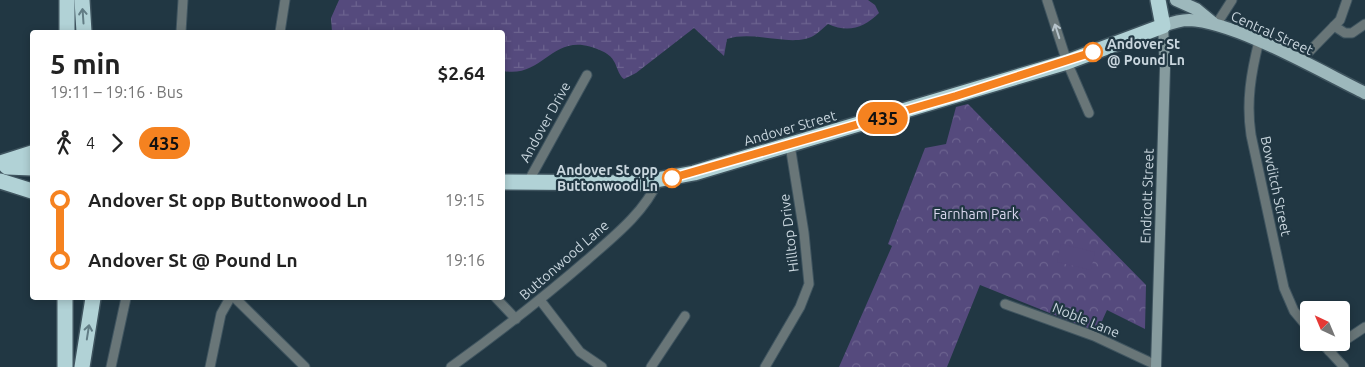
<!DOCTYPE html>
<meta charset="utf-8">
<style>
body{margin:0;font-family:Ubuntu,sans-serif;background:#f2f2f2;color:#222;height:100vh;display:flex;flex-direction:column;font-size:19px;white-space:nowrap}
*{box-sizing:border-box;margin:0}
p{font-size:16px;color:#767676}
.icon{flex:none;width:28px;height:28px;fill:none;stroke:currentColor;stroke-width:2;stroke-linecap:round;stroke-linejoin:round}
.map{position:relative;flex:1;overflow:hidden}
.details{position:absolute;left:30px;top:30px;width:475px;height:270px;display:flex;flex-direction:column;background:#fff;border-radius:5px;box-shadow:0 2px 8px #0003}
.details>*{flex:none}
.badge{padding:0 10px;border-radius:16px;font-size:18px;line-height:32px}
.needle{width:32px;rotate:316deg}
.fabs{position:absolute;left:1300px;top:301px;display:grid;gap:10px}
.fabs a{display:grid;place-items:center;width:50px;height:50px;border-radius:5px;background:#fff;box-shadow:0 2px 8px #0003;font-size:25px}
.map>.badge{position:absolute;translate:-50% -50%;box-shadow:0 0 0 2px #fff}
.legs{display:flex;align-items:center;gap:8px;height:55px;padding:0 20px;font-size:16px}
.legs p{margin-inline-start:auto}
.head{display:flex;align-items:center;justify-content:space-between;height:85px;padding:0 20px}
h1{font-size:28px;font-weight:600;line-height:38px}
ul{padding:0 20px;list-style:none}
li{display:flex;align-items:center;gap:18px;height:60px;font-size:19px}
li i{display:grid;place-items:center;width:8px;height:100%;margin:0 6px;background:currentColor}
li i::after{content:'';width:12px;height:12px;margin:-6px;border:4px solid;border-radius:50%;background:#fff}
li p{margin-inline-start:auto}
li:first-child i{background:linear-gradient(#0000 50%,currentColor 0)}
li:last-child i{background:linear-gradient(currentColor 50%,#0000 0)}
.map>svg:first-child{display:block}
</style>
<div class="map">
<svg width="1365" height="367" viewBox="0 0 1365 367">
<defs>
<pattern id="wetland-marsh" width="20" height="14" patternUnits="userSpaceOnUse" patternTransform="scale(1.25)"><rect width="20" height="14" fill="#554a7d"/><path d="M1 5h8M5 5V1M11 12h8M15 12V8" fill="none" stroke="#6c638f"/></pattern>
<pattern id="park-crowns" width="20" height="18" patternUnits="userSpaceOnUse" patternTransform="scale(1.25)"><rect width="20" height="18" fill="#554a7d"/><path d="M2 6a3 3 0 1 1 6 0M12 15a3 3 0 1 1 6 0" fill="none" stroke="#6c638f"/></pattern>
</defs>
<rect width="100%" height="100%" fill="#213743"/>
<path fill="url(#wetland-marsh)" d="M 339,0 L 868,0 L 875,5 L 879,13 C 864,28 848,33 828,24 C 821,30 815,37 805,39 C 782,44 752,31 727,39 L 724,56 L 694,28 L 636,73 L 624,79 C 615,72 619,60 604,52 C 552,26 547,79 503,71 L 502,32 L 332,32 L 331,18 Z"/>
<path fill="url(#park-crowns)" d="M 968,104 L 1146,285 L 1145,329 L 1107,310 L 1097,332 L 980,285 L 947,367 L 839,367 L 892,246 L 888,244 L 925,148 L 946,144 L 956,107 Z"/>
<path fill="#554a7d" d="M 1061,244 L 1095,252 L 1091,270 L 1057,262 Z"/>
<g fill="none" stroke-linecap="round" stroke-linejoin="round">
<defs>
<g id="street">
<path d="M 1047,0 L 1067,62 L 1089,113"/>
<path d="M 1216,25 L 1232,0"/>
<path d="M 1334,26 L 1345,33 L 1352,33 L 1365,24"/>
<path d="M 181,32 L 183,0"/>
<path d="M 280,32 L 285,0"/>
<path d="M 1259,41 C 1251,73 1246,102 1251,135 L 1284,288 L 1294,311 L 1309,329"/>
<path d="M 1300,61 L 1340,20 L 1347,0"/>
<path d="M 528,182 L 587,75"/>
<path d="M 235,298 L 305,367"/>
<path d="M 496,298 L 516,319"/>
<path d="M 540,300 L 580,352 L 602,367"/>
<path d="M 1005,304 L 1094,336 L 1156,365"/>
<path d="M 1321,342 L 1344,367"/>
<path d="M 1329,351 L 1365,327"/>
<path d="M 111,367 L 126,298"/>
<path d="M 210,367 L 221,314 L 230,298"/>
<path d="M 451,367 C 498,333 543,298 587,260 C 613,237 644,213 658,181"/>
<path d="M 651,367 L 685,316"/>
<path d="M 765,367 L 800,307 L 809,284 L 804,233 L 790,145"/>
</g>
<path id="secondary" d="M 1156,367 L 1165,68 L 1163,26"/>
<g id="primary">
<path d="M 1176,0 L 1196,9 L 1213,23"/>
<path d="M 1163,26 C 1171,23 1180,20 1189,20 C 1236,22 1320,71 1365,93"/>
</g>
<g id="highway">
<path d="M 82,0 L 84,32"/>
<path d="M 67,32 L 67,0"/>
<path d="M 0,163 L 32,153"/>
<path d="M 7,167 L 32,168"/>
<path d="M 0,181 L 32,191"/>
<path d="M 502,182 L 640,183 L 694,173 L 1067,62 L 1163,26 L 1158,0"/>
<path d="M 65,367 L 65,298"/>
<path d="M 82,367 L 93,298"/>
</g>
</defs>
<use href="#street" stroke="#3f545f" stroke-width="11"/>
<use href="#secondary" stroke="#3f545f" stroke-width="12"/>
<use href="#primary" stroke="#3f545f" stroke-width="15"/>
<use href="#highway" stroke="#3f545f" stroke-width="18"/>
<use href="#street" stroke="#697678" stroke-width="9"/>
<use href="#secondary" stroke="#869b9e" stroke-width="10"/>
<use href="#primary" stroke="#9db8bc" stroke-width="12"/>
<use href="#highway" stroke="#b1d2d6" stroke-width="15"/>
</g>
<defs><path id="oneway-shaft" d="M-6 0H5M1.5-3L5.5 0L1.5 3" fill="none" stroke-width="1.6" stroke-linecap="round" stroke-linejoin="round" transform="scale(1.25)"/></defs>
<g stroke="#627d85">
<use href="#oneway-shaft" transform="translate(83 16) rotate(-94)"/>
<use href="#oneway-shaft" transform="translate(88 332) rotate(-81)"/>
</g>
<use stroke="#b6c3ca" href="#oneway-shaft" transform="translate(1057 31) rotate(-108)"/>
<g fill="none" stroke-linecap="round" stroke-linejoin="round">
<defs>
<path id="line-1" d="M 672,178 L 956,96 L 1093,52"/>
</defs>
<use href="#line-1" stroke="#fff" stroke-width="11"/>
<use href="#line-1" stroke="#f58220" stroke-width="8"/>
</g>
<g fill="#fff" stroke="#f58220" stroke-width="2.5">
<circle cx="1093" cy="52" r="9"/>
<circle cx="672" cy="178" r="9"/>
</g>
<g text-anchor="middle" stroke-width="4.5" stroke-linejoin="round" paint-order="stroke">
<g font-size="14" fill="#c9d6de" stroke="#213743">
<text transform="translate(1272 33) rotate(24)" y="5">Central Street</text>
<text transform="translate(545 122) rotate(-61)" y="5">Andover Drive</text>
<text transform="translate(790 128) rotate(-16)" y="5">Andover Street</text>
<text transform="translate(1276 186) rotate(78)" y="5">Bowditch Street</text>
<text transform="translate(1147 196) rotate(-88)" y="5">Endicott Street</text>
<text transform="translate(789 233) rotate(-97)" y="5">Hilltop Drive</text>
<text transform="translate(564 260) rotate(-41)" y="5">Buttonwood Lane</text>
<text transform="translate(1086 320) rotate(22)" y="5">Noble Lane</text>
</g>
<g font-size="14" font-weight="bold" fill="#c9d6de" stroke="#213743" text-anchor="start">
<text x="1107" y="49">Andover St<tspan x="1107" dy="16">@ Pound Ln</tspan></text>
<text x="658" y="175" text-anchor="end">Andover St opp<tspan x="658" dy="16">Buttonwood Ln</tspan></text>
</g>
<g font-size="14" fill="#dbd8ef" stroke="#213743">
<text x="976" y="219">Farnham Park</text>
</g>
</g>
</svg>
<div class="fabs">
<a><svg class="needle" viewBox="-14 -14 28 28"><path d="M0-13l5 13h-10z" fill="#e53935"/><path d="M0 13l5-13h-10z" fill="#767676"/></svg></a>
</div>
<b class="badge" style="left:883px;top:118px;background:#f58220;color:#111">435</b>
<section class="details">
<div class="head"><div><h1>5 min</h1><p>19:11 – 19:16 · Bus</p></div><b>$2.64</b></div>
<div class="legs"><svg class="icon" aria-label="walk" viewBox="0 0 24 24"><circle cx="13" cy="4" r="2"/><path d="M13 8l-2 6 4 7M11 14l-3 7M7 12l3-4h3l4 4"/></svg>4<svg class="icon" aria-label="forward" viewBox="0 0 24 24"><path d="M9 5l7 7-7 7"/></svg><b class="badge" style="background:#f58220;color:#111">435</b></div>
<ul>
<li><i style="color:#f58220"></i><b>Andover St opp Buttonwood Ln</b><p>19:15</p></li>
<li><i style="color:#f58220"></i><b>Andover St @ Pound Ln</b><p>19:16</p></li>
</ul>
</section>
</div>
